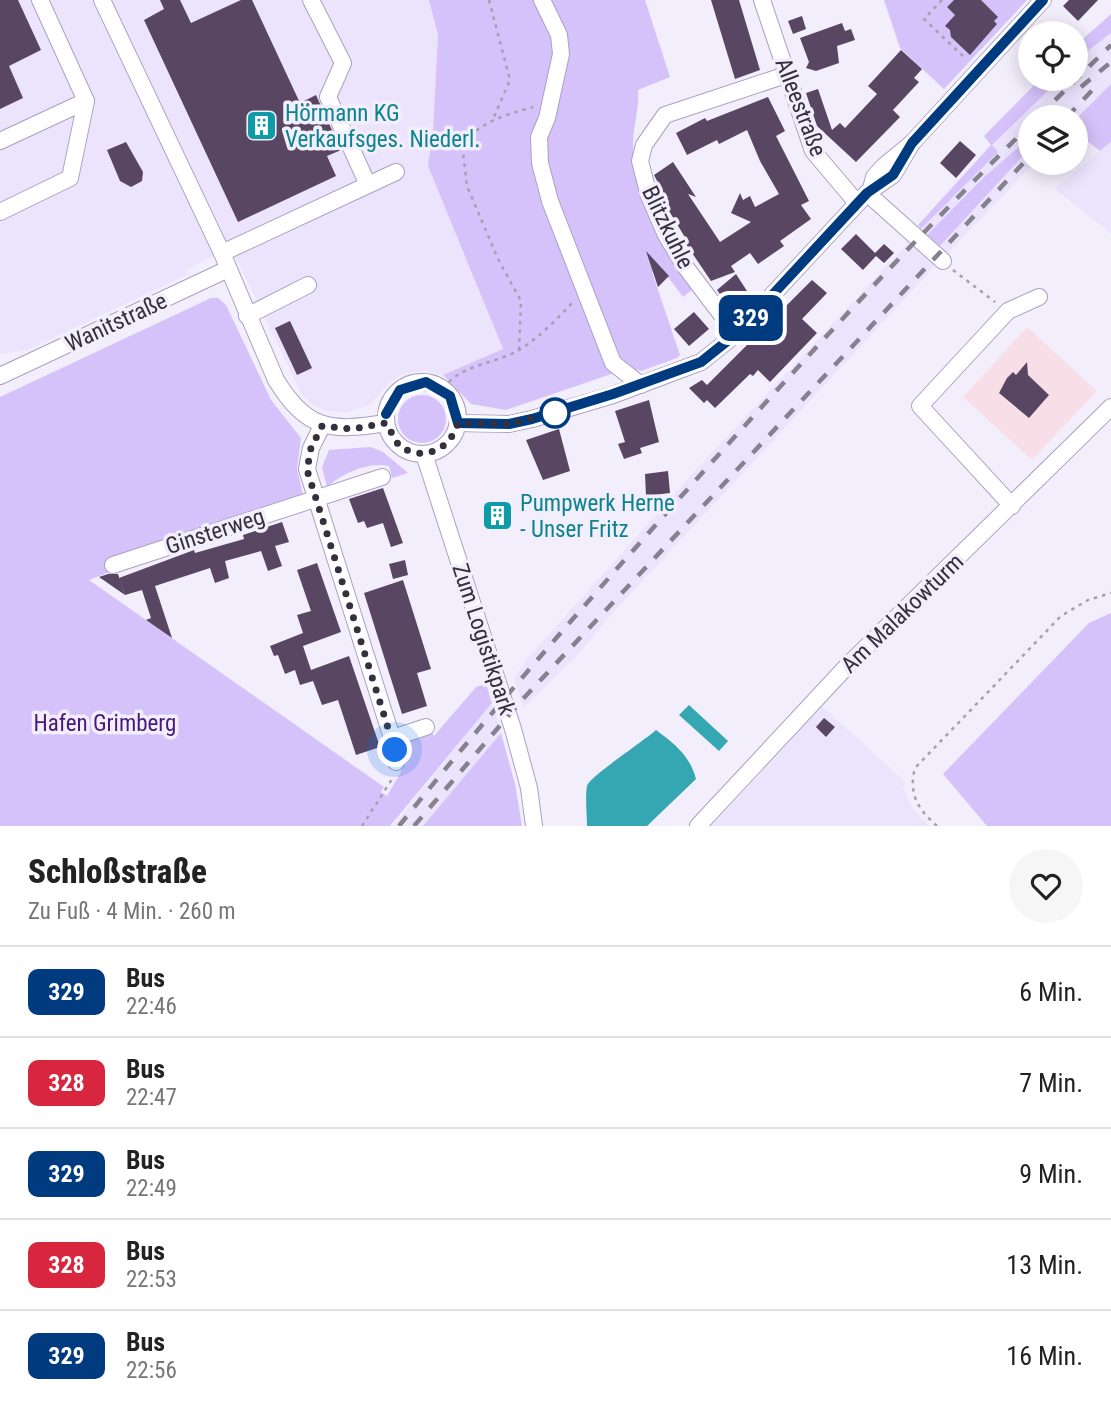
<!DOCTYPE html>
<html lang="de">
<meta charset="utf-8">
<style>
body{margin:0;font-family:"Roboto Condensed",sans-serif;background:#f6f6f6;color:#222;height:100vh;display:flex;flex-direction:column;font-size:26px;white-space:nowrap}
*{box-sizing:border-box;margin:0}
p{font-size:23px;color:#767676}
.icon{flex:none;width:38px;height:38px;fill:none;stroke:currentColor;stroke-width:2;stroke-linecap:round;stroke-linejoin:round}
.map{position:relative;height:826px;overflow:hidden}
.sheet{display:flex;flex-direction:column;background:#fff;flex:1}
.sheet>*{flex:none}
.badge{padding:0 14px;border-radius:10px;font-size:24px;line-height:46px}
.tools{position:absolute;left:1018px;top:21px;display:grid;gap:14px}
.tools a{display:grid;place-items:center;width:70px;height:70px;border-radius:50%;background:#fff;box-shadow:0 4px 18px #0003;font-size:35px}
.you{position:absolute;width:35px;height:35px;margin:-18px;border:5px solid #fff;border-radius:50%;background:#1a73e8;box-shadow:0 0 0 10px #1a73e833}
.map>.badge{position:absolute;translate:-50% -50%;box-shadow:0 0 0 4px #fff}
.round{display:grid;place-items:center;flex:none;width:74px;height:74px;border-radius:37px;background:#f6f6f6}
.overview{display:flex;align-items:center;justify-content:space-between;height:119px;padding:0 28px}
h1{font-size:33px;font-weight:800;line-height:52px}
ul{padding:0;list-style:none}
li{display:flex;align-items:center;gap:21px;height:91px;padding:0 28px;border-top:2px solid #e0e0e0}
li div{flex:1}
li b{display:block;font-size:26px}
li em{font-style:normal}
li .badge{min-width:77px;font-weight:700;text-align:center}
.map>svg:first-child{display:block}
</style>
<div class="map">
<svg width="1111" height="826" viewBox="0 0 1111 826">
<rect width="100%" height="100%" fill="#f2eefc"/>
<g fill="#ece3fd">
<path d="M 0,0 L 429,0 L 438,35 L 433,132 L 428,166 L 503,350 L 443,375 L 423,370 L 402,374 L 387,385 L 370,405 L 346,412 L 325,411 L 311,404 L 301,393 L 231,247 L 185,270 L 187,275 L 27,350 L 0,354 Z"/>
<path d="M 1111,33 L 1111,84 L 1076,119 L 1031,117 L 1031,136 L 983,178 L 927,235 L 921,229 L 998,151 L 991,145 L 1060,79 L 1076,79 L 1076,60 Z"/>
<path d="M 1111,142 L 1111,233 L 1055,189 Z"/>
<path d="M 1031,147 L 1031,163 L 1034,163 L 947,254 L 940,246 Z"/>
<path d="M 911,240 L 936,265 L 606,620 L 579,654 L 523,708 L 514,678 L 527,659 L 707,458 Z"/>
<path d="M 492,703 L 501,733 L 423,826 L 393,826 Z"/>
<path d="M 822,706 L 905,782 L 903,788 L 913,810 L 930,826 L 712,826 Z"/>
</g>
<path fill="#f8dfe7" d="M 1027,327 L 1097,391 L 1032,460 L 963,397 Z"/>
<g fill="#d6c2fa">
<path d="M 429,0 L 645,0 L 670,77 L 638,90 C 640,112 630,133 634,155 C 642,195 669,256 692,290 L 683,297 L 662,269 L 652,272 L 680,355 L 677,358 L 641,371 L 629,368 L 506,410 L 471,404 L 443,375 L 503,349 L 428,166 L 433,132 L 438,35 Z"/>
<path d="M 884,0 L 1027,0 L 944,89 L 900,48 Z"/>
<path d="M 1111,14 L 1111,33 L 1076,60 L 1076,45 Z"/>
<path d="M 1040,79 L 1060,79 L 992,145 L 998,152 L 921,229 L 918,225 L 991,145 L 984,136 Z"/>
<path d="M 1111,84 L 1111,142 L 1100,151 L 1076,132 L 1076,119 Z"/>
<path d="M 1031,136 L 1031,147 L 940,246 L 927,235 L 983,178 Z"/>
<path d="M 211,298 L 218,298 L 226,305 L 271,400 L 301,438 L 297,469 L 303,495 L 89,580 L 384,787 L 381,792 L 387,796 L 401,772 L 402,751 L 409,740 L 432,732 L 434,736 L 476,687 L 486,684 L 492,703 L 390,826 L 0,826 L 0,397 Z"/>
<circle cx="422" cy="419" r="24"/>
<path d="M 371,447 L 383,452 L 408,473 L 392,478 L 389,466 C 369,461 341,474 327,487 L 322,467 L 329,450 Z"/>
<path d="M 1111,613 L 1111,826 L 987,826 L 943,774 L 1089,623 Z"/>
<path d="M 501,733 L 515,784 L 522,826 L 423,826 Z"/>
</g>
<g fill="#34a7b2">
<path d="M 689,705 L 728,741 L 719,751 L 679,715 Z"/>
<path d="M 656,730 C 675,744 690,756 696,779 L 647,826 L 587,826 C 587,814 585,798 587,786 C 589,777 644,741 656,730 Z"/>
</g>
<g fill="#584662">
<path d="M 0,0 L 18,0 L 41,50 L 9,66 L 23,98 L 0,109 Z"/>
<path d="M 160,0 L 180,0 L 191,23 L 241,0 L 252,0 L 300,103 L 316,95 L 341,150 L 327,156 L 336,176 L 238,222 L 144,20 L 164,9 Z"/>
<path d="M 711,0 L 739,0 L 760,70 L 735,79 Z"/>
<path d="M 954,0 L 981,0 L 998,17 L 994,21 L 997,24 L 970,55 L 951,37 L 950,30 L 945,26 L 955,15 L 947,7 Z"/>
<path d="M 1069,0 L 1098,0 L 1078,21 L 1063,6 Z"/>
<path d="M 802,16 L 806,29 L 793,34 L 788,21 Z"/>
<path d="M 842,23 L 845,31 L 851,29 L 855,40 L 837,46 L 839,63 L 816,71 L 806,68 L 809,62 L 800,38 Z"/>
<path d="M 901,50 L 922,69 L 914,78 L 919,82 L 893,110 L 900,117 L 856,162 L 817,126 L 806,93 L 818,89 L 832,130 L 840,123 L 845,128 L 877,94 L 868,86 Z"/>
<path d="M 768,97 L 785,131 L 776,136 L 809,201 L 801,205 L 811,219 L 780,241 L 784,246 L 758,264 L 750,253 L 731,266 L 735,272 L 711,281 L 684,241 L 686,239 L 666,206 L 669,204 L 654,175 L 673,162 L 696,197 L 688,194 L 720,242 L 751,222 L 731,213 L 740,193 L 743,200 L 750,196 L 755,207 L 779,194 L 760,161 L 747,130 L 719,144 L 717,140 L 687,155 L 676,133 L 705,118 L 707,121 Z"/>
<path d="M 960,141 L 976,155 L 956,178 L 940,163 Z"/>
<path d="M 126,142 L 143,172 L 142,181 L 131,187 L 120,181 L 107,150 Z"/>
<path d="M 856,234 L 875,253 L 884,244 L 894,253 L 884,263 L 876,256 L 863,270 L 841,249 Z"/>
<path d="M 646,251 L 669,276 L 658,287 Z"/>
<path d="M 736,274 L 747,291 L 727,304 L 717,290 Z"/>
<path d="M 812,280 L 827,293 L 802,319 L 817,333 L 770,382 L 758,370 L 753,376 L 750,374 L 715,408 L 707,400 L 704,403 L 689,388 L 702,380 L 707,385 Z"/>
<path d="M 694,312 L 709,329 L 689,346 L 674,329 Z"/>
<path d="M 290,321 L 312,368 L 297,375 L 275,328 Z"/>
<path d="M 1027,362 L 1028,375 L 1049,395 L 1029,418 L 999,393 L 1007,378 L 1013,372 L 1016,375 Z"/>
<path d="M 649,400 L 659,442 L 640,448 L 642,453 L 624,459 L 618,444 L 625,442 L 615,411 Z"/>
<path d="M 559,429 L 570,471 L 543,480 L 526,440 Z"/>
<path d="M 668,471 L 670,493 L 646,496 L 645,474 Z"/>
<path d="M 383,488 L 403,543 L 391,547 L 383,523 L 367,528 L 364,521 L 358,523 L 349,499 Z"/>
<path d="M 500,502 L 507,523 L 493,528 L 487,507 Z"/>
<path d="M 282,522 L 289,542 L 275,546 L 282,566 L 268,571 L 261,551 L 225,561 L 229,578 L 215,583 L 210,568 L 155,586 L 172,638 L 146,620 L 151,618 L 142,590 L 125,595 L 119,578 L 194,550 L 195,553 L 244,539 L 243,535 Z"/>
<path d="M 405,560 L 408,575 L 393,579 L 389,564 Z"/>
<path d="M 317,563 L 341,632 L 303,646 L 311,670 L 349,656 L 380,747 L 356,755 L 338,700 L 322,705 L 313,681 L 300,685 L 295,670 L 285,674 L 278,655 L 274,656 L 270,646 L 303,633 L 297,615 L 311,611 L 297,570 Z"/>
<path d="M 108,574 L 118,574 L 125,595 L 99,577 Z"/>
<path d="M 403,580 L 431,669 L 417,673 L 427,706 L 402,714 L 364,593 Z"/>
<path d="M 824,718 L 835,727 L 826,737 L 816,727 Z"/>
</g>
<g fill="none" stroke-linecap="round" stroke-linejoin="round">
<defs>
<g id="minor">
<path d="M 102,0 L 222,253 L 276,380 C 307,430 330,432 386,423"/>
<path d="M 542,0 L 559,35 L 561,54 L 547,118 L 539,137 L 540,163 L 550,201 L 613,363 L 641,385"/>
<path d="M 762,0 L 813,151 L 857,203"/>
<path d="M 0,141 L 86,101"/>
<path d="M 368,185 L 396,172"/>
<path d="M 871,189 L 874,177 L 884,166 L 912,143 L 1043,0"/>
<path d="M 867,193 L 943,261"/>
<path d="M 0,212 L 70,178 L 86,101 L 40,0"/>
<path d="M 222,253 L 368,185 L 328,97 L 343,63 L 311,0"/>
<path d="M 247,316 L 308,285"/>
<path d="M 736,334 L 684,265 L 666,235 L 649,196 L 640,161 L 644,145 L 665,115 L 786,75"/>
<path d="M 0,376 L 226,270"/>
<circle cx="422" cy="418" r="36"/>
<path d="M 458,423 L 509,424 L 532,419 L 613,395 L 701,362 L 736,334 L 867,193 L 893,175 L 912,143"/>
<path d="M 322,426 L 311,448 L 307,469 L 392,738 L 396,762"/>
<path d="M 424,454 L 513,729 L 529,788 L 534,826"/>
<path d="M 1012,506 L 920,406 L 1008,311 L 1039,297"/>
<path d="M 113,565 L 382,477"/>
<path d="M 392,738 L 426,727"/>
<path d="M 698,826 L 848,665 L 1111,407"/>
</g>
</defs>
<use href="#minor" stroke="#aba0c2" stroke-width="18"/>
<g stroke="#a4a0ae" stroke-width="2.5" stroke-dasharray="3.5 5" stroke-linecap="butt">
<path d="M 489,0 L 510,80 L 493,119"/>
<path d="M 942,0 L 924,19 L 966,59"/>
<path d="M 953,270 L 995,302"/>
<path d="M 519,350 L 521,301 L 498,259 L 467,186 L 462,144 C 482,121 505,115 533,107"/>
<path d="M 444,389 C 457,365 496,364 519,350 C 540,337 557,319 573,302"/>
<path d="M 362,826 L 394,776"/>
<path d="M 937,826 C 918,809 908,794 915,768 L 1061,616 L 1088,600 L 1111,593"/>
</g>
<use href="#minor" stroke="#fff" stroke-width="16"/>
<g stroke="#85818f" stroke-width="4.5" stroke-dasharray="12 12" stroke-linecap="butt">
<path d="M 1081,87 L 1111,62"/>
<path d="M 1038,117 L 1111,45"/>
<path d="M 1067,117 L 1100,82"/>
<path d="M 399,826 C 497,704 599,588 703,472 C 810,353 917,236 1031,124"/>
<path d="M 414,826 L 521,701 L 1031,155"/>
</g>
</g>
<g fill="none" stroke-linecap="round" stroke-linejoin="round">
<defs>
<path id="line" d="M 386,414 L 400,390 L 426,382 L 450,396 L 458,423 L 509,424 L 532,419 L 613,394 L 701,362 L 736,334 L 867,193 L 893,175 L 912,143 L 1043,0"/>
</defs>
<use href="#line" stroke="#fff" stroke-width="16"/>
<use href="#line" stroke="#003b80" stroke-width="10"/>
<path stroke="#35303e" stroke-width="7" stroke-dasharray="0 12.6" d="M 395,750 L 307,470 L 311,448 L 322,426 L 353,429 L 386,423 L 399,446 C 424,462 450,450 458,423 L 509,424 L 555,413"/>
</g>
<defs>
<symbol id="building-square" viewBox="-11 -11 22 22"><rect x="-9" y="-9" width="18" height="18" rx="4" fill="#0f9aa8" stroke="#f2eefc"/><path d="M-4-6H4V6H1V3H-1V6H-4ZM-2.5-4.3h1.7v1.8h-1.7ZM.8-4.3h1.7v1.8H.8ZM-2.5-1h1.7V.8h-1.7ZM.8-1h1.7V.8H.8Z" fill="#fff"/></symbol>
</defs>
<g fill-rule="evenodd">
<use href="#building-square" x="244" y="108" width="35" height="35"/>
<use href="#building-square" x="480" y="498" width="35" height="35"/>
</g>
<circle fill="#fff" stroke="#003b80" stroke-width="3.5" cx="555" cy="413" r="14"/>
<g text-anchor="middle" stroke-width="7" stroke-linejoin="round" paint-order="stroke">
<g font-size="23" fill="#35303e" stroke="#f2eefc">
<text transform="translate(801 107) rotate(69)" y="8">Alleestraße</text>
<text transform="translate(668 227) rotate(64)" y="8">Blitzkuhle</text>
<text transform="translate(116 322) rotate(-25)" y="8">Wanitstraße</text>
<text transform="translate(215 531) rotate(-18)" y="8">Ginsterweg</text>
<text transform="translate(902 613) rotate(-44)" y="8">Am Malakowturm</text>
<text transform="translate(484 639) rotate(72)" y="8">Zum Logistikpark</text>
</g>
<g font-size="23" fill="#0d838f" stroke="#f2eefc" text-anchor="start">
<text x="285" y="121">Hörmann KG<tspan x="285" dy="26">Verkaufsges. Niederl.</tspan></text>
<text x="520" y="511">Pumpwerk Herne<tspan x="520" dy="26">- Unser Fritz</tspan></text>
</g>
<g font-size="23" fill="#4a197d" stroke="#f2eefc">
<text x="105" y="731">Hafen Grimberg</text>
</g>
</g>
</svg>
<div class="tools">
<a><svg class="icon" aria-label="locate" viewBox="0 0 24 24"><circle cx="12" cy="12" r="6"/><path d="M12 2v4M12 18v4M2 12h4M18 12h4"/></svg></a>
<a><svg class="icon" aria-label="layers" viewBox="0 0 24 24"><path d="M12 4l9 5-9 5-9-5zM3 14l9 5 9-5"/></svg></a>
</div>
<div class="you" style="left:395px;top:750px"></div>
<b class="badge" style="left:751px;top:318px;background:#003b80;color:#fff">329</b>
</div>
<section class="sheet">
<div class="overview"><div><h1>Schloßstraße</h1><p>Zu Fuß · 4 Min. · 260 m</p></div><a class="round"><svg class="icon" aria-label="heart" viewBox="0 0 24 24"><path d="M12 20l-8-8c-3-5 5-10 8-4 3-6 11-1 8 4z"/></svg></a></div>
<ul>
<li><span class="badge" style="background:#003b80;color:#fff">329</span><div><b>Bus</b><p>22:46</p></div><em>6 Min.</em></li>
<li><span class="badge" style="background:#d7263d;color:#fff">328</span><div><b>Bus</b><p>22:47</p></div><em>7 Min.</em></li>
<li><span class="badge" style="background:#003b80;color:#fff">329</span><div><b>Bus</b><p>22:49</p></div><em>9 Min.</em></li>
<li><span class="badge" style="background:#d7263d;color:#fff">328</span><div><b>Bus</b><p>22:53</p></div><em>13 Min.</em></li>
<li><span class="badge" style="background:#003b80;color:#fff">329</span><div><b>Bus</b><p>22:56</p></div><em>16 Min.</em></li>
</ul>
</section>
